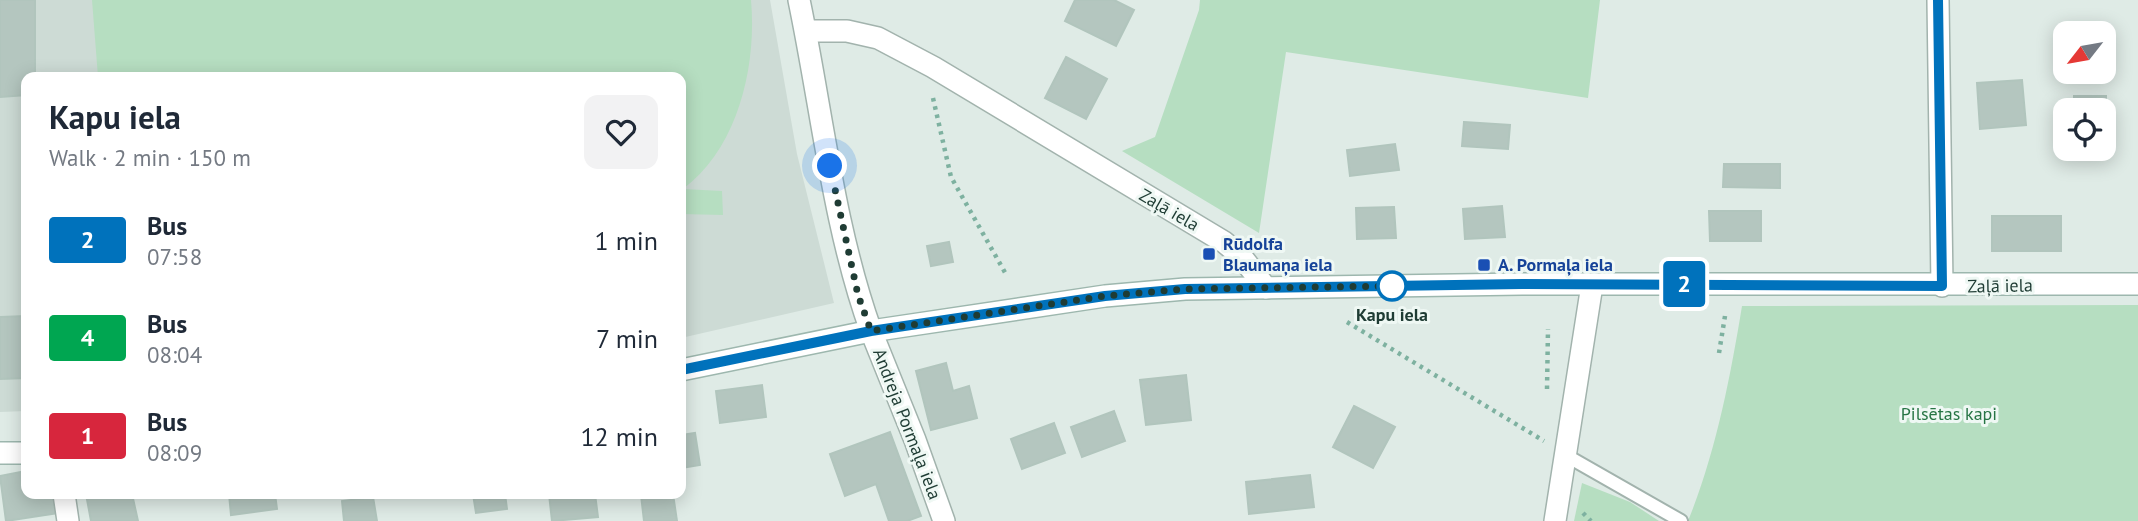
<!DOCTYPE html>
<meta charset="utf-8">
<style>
body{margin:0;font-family:"PT Sans",sans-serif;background:#f2f2f3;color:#1f2937;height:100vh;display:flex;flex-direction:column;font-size:26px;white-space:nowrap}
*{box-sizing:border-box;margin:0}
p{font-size:23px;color:#747a83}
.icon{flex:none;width:38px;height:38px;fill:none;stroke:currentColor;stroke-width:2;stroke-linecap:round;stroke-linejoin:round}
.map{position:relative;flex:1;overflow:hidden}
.panel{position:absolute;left:21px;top:72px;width:665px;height:427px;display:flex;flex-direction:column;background:#fff;border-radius:14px;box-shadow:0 4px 18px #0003}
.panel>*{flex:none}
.badge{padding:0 14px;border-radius:5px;font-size:24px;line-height:46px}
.needle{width:46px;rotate:239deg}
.tools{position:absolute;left:2053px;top:21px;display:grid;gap:14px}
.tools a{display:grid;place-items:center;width:63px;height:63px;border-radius:14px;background:#fff;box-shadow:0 4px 18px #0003;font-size:35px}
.you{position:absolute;width:35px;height:35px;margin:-18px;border:5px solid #fff;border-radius:50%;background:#1a73e8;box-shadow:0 0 0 10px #1a73e833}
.map>.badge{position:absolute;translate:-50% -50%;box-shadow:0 0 0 4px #fff}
.round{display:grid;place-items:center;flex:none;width:74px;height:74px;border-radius:14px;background:#f2f2f3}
.summary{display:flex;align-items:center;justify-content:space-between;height:119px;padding:0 28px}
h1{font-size:33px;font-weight:700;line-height:52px}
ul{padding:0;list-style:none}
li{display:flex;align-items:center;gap:21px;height:98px;padding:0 28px}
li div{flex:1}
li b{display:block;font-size:26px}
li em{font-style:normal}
li .badge{min-width:77px;font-weight:700;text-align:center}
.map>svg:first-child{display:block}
</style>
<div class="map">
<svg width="2138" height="521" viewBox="0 0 2138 521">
<rect width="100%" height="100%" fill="#dfebe6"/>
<path fill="#cddbd5" d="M 0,0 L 770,0 L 797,154 L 834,303 L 681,338 L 681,77 L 26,77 L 26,411 L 0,412 Z"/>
<g fill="#b6dec1">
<path d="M 92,0 L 751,0 C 757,66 738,148 683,189 L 722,191 L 723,215 L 681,214 L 681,77 L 98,77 Z"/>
<path d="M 1200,0 L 1600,0 L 1588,98 L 1286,52 L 1259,233 L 1122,151 L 1155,137 L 1199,10 Z"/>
<path d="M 2138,305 L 2138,521 L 1688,521 C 1716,452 1730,379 1742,306 Z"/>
<path d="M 1582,483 L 1630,502 L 1659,521 L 1574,521 Z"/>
</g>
<g fill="#b4c6bf" stroke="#b1c5bd" stroke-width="2">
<path d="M 0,0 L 35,0 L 35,77 L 26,77 L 26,95 L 0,97 Z"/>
<path d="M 1075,0 L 1114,0 L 1134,10 L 1116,46 L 1065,21 Z"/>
<path d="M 1066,57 L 1107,79 L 1086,119 L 1045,98 Z"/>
<path d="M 2022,80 L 2026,125 L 1980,129 L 1977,83 Z"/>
<path d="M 2074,96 L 2106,96 L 2106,141 L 2104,141 L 2104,110 L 2074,110 Z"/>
<path d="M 1464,122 L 1510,125 L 1508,149 L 1462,146 Z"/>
<path d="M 1395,144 L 1399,170 L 1350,176 L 1347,150 Z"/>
<path d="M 1724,164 L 1780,164 L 1780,188 L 1723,187 Z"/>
<path d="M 1502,206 L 1505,237 L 1465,239 L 1463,209 Z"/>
<path d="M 1394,207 L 1396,238 L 1357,239 L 1356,208 Z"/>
<path d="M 1709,211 L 1761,211 L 1761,241 L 1710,241 Z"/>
<rect x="1992" y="216" width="69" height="35"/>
<path d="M 949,242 L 953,262 L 931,266 L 927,246 Z"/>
<path d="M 26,316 L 26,378 L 0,379 L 0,317 Z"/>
<path d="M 946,363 L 953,391 L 969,386 L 977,418 L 931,430 L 916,371 Z"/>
<path d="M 1186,375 L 1191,420 L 1146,425 L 1140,380 Z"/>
<path d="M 762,385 L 766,417 L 720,423 L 716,391 Z"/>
<path d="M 1354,406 L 1395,427 L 1373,468 L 1333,447 Z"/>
<path d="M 1114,411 L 1125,441 L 1082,457 L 1071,427 Z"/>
<path d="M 1054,423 L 1065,453 L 1022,469 L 1011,439 Z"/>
<path d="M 890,432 L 921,516 L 907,521 L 889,521 L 876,484 L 845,496 L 830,454 Z"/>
<path d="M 695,433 L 700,465 L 681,468 L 681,435 Z"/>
<path d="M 26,471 L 26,494 L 55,494 L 59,513 L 6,521 L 0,476 Z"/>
<path d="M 1310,475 L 1314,507 L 1249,514 L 1246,482 Z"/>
<path d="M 86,494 L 132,494 L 138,521 L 91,521 Z"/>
<path d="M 229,494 L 275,494 L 277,509 L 231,515 Z"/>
<path d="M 473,494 L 505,494 L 507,509 L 476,513 Z"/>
<path d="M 549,494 L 595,494 L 598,517 L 552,521 Z"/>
<path d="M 654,494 L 673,494 L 677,521 L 644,521 L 641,495 Z"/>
<path d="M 373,497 L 377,521 L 344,521 L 342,501 Z"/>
</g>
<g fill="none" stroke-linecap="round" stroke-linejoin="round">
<defs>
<path id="service" d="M 1567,456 L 1681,521"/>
<g id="minor">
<path d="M 1938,0 L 1942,286"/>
<path d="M 871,331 L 915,440 L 944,521"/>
<path d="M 64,494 L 68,521"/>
</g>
<g id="tertiary">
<path d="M 799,0 C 822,110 833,225 871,331"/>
<path d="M 806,31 L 847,31 L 878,38 L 933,67 L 1224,242 L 1241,256 L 1266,288"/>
<path d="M 1555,521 L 1592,285"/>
</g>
<g id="secondary">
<path d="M 681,370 L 871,331 L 1105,296 L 1185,289 L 1522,284 L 2138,284"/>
<path d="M 0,453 L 26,453"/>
</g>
</defs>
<use href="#service" stroke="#a2b3ad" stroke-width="16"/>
<use href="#minor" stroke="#a2b3ad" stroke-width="24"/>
<use href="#tertiary" stroke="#a2b3ad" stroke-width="24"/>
<use href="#secondary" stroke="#9db7ae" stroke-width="24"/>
<g stroke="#7eb1a0" stroke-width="4.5" stroke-dasharray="3.5 5" stroke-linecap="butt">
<path d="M 933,98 L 951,177 L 1007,276"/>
<path d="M 1347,322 L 1544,441"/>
<path d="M 1719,353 L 1725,316"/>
<path d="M 1547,389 L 1548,329"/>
<path d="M 1583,513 L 1591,521"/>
</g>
<use href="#service" stroke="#fff" stroke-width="12"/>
<use href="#minor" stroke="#fff" stroke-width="21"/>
<use href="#tertiary" stroke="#fff" stroke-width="21"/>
<use href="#secondary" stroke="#fff" stroke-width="21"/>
</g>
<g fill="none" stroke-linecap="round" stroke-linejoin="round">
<defs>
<path id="line" d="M 681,370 L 871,331 L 1105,296 L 1185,289 L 1522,284 L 1942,286 L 1938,0"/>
</defs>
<use href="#line" stroke="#fff" stroke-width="16"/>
<use href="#line" stroke="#0072bc" stroke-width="10"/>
<path stroke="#1f3c34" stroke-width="7" stroke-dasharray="0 12.6" d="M 830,166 L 858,295 L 871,331 L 1105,296 L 1185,289 L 1392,286"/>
</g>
<g fill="#1a4fb4" stroke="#eff8f4" stroke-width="2.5">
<rect x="1202" y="247" width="14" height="14" rx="3.5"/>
<rect x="1477" y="258" width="14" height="14" rx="3.5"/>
</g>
<circle fill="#fff" stroke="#0072bc" stroke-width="3.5" cx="1392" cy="286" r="14"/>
<g text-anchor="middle" stroke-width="6" stroke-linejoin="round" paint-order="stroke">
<g font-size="18" fill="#1f3c34" stroke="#eff8f4">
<text transform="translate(1169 210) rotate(30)" y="6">Zaļā iela</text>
<text transform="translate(2000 286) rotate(-1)" y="6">Zaļā iela</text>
<text transform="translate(907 424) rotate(69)" y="6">Andreja Pormaļa iela</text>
</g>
<g font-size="18" font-weight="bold" fill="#164399" stroke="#eff8f4" text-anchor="start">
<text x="1223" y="250">Rūdolfa<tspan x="1223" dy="21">Blaumaņa iela</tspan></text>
<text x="1498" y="271">A. Pormaļa iela</text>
</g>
<g font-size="18" font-weight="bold" fill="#1f3c34" stroke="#eff8f4">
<text x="1392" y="321">Kapu iela</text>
</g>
<g font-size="18" fill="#277545" stroke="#eff8f4">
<text x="1949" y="420">Pilsētas kapi</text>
</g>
</g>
</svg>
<div class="tools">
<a><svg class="needle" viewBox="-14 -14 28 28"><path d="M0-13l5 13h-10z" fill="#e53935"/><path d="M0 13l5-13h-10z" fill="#747a83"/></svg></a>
<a><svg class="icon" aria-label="locate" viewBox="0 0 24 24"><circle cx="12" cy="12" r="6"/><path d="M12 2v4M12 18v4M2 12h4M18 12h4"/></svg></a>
</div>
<div class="you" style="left:830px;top:166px"></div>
<b class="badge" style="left:1684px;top:284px;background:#0072bc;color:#fff">2</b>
<section class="panel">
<div class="summary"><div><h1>Kapu iela</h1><p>Walk · 2 min · 150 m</p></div><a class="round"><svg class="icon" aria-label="heart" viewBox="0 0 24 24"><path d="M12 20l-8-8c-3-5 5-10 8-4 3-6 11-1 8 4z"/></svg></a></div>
<ul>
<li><span class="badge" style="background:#0072bc;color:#fff">2</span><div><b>Bus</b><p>07:58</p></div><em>1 min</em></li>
<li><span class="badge" style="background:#00a651;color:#fff">4</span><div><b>Bus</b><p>08:04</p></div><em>7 min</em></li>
<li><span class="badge" style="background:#d7263d;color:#fff">1</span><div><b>Bus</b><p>08:09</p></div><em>12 min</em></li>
</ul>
</section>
</div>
